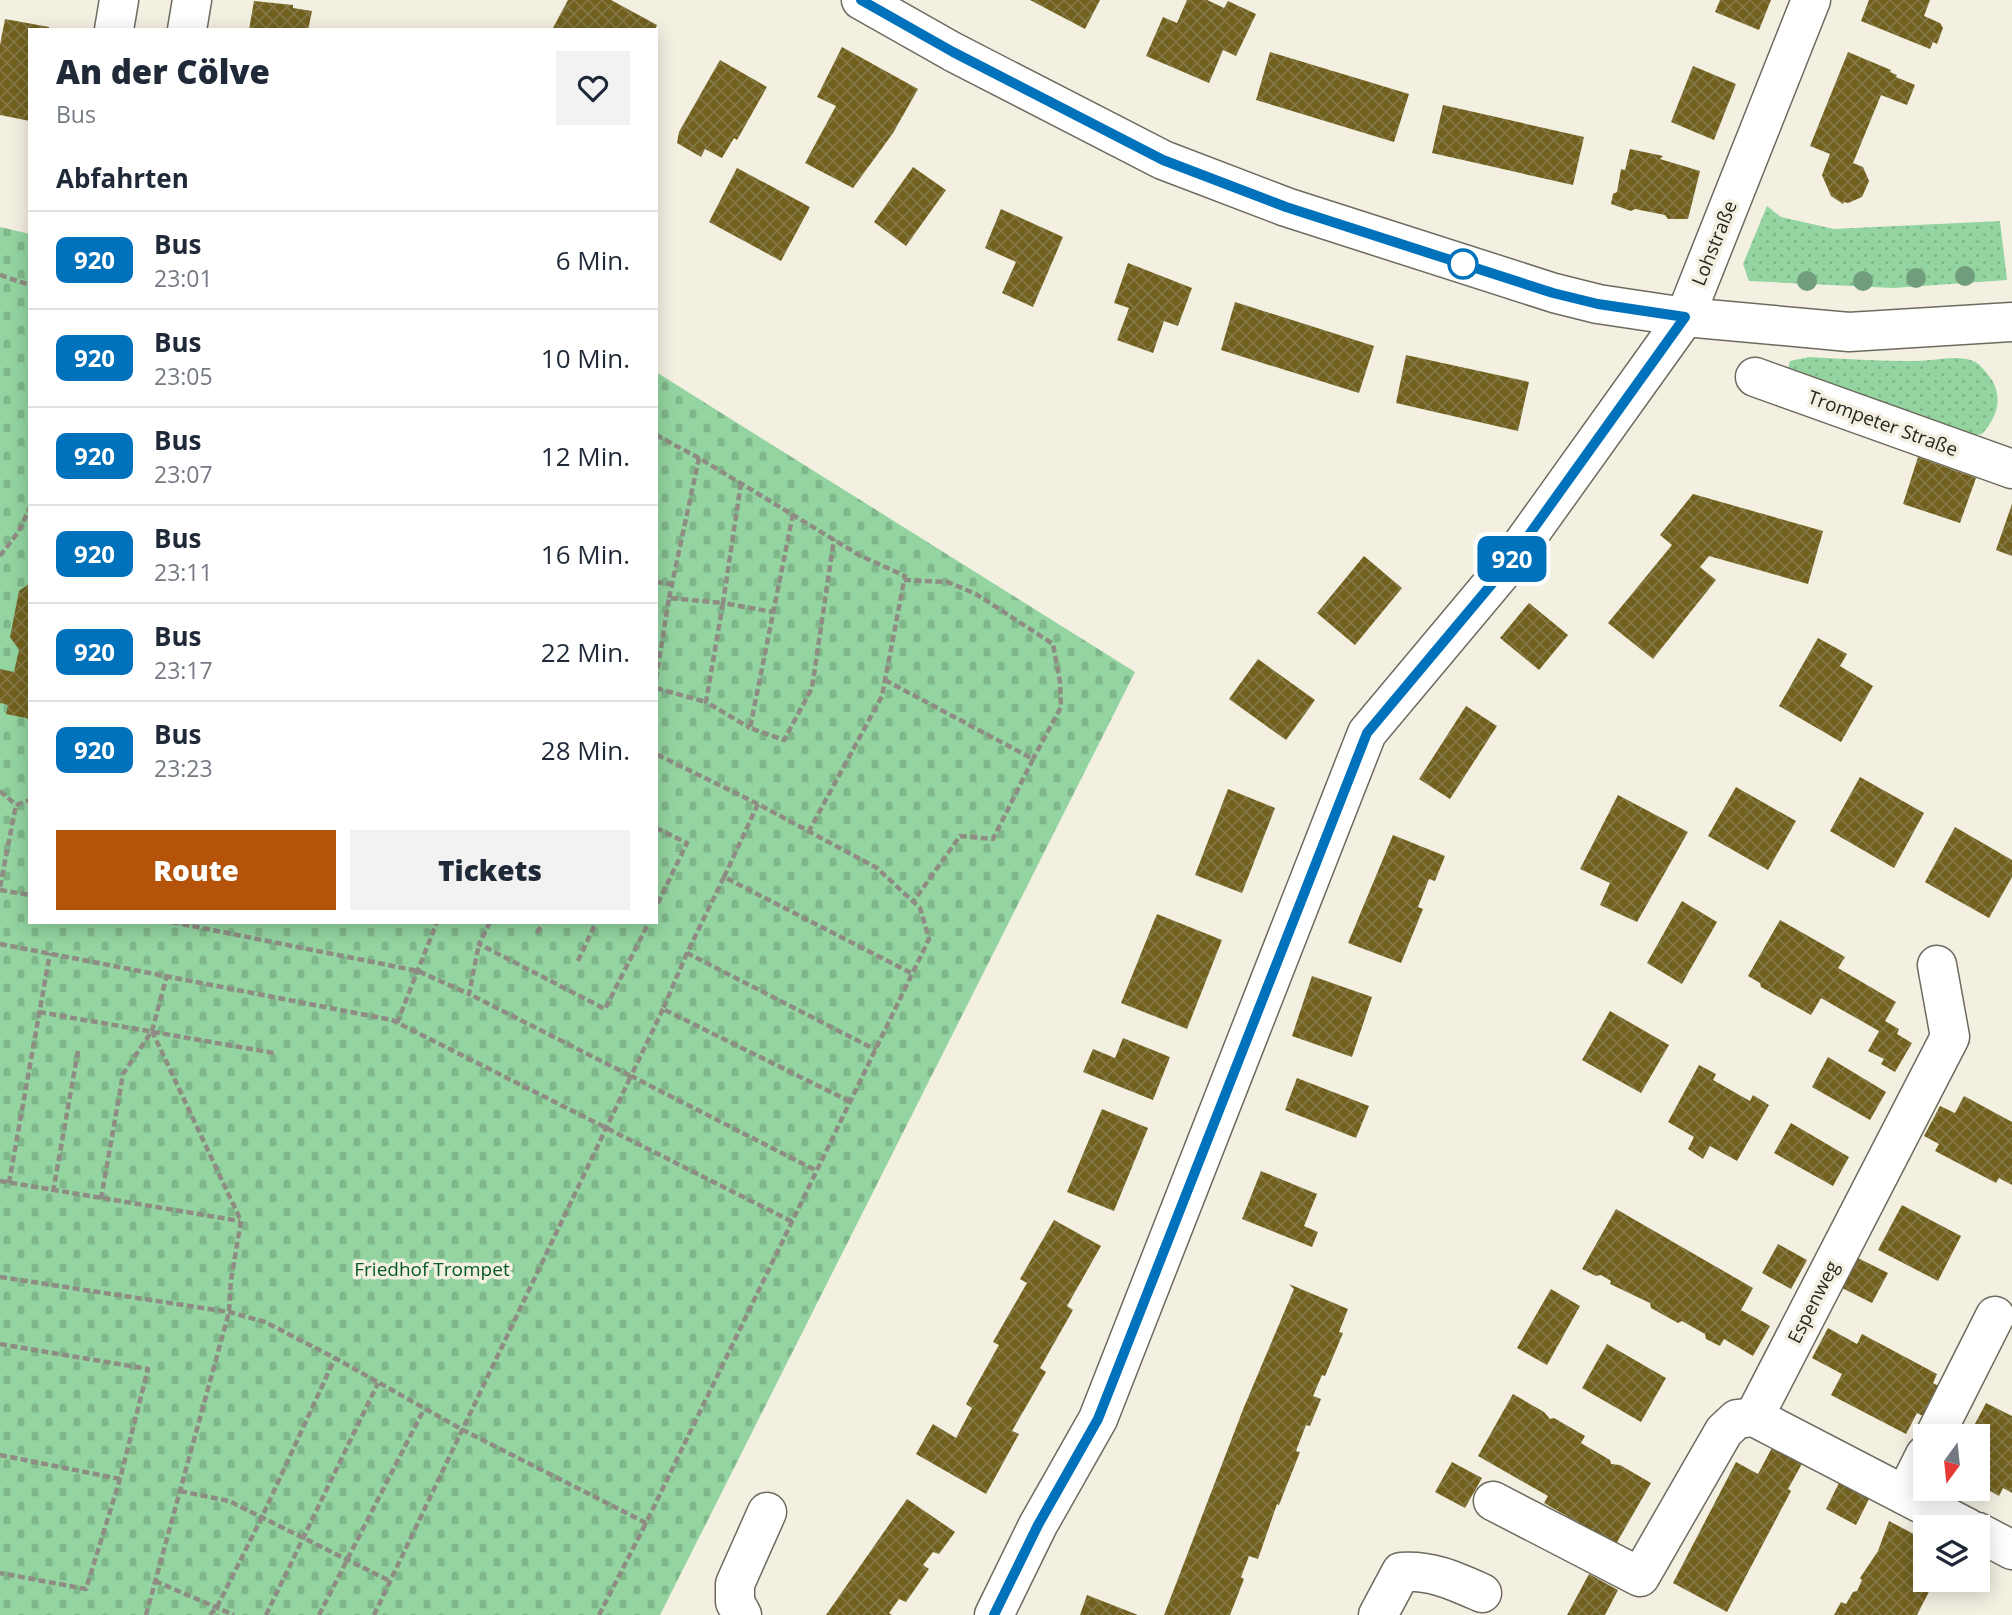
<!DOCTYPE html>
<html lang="de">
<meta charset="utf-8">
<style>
body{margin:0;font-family:"Open Sans",sans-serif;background:#f2f2f3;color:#1f2937;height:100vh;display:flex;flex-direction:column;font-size:26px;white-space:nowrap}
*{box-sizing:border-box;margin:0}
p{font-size:23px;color:#747a83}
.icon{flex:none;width:38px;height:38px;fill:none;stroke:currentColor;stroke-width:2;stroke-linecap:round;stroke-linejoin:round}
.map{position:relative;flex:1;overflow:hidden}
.panel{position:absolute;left:28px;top:28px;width:630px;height:896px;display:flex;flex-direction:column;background:#fff;border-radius:0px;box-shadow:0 4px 18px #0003}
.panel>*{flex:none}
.badge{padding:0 14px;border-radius:10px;font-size:24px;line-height:46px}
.needle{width:46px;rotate:195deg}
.controls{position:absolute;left:1913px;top:1424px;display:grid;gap:14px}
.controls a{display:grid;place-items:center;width:77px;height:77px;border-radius:0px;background:#fff;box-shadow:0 4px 18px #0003;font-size:35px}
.map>.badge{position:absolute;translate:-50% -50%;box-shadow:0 0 0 4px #fff}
h2{padding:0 28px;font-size:26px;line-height:63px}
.round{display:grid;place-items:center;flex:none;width:74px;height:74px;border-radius:0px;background:#f2f2f3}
.summary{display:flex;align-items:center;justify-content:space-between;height:119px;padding:0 28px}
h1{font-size:33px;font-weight:800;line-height:52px}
.primary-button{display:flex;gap:14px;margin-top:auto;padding:14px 28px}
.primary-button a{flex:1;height:80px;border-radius:0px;background:#b45309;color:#fff;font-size:28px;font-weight:800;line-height:80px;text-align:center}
.primary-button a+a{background:#f2f2f3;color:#1f2937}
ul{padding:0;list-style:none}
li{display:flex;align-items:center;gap:21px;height:98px;padding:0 28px;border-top:2px solid #e0e1e3}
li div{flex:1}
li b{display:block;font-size:26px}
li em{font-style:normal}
li .badge{min-width:77px;font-weight:700;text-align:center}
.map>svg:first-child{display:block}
</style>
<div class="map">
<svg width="2012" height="1615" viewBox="0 0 2012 1615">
<defs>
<pattern id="grass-dots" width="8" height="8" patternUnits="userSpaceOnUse" patternTransform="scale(1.75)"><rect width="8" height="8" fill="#93d4a0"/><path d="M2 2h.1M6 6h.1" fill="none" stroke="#7fb68a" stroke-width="1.8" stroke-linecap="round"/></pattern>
<pattern id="cemetery-stones" width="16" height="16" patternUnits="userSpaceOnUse" patternTransform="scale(1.75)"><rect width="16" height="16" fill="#93d4a0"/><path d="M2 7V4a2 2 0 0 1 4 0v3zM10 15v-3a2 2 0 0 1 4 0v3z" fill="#7fb68a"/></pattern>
<pattern id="building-cross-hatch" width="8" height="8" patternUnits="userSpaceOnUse" patternTransform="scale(1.75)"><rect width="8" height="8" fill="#71601e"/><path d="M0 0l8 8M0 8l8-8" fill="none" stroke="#847846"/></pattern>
</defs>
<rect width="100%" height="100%" fill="#f3f0e2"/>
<g fill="url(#grass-dots)">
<path d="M 1767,206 L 1781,217 L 1834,229 L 2000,221 L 2007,280 L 1893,288 L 1749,281 L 1743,264 Z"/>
<path d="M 1809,357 C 1844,359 1878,361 1913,361 C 1932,362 1955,354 1973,361 C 1979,363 1985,371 1989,376 C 2004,395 1998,417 1982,434 L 1958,437 L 1788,369 L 1790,361 Z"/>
</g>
<path fill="url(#cemetery-stones)" d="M 0,227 L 30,234 L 30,922 L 656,922 L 656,372 L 1135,672 L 660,1615 L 0,1615 Z"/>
<g fill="url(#building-cross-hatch)">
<path d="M 568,0 L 611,0 L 657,25 L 655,30 L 555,30 L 553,28 Z"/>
<path d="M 1030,0 L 1100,0 L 1085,29 Z"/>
<path d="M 1187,0 L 1207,0 L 1224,8 L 1228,1 L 1256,14 L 1236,56 L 1223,50 L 1209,83 L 1146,56 L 1163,17 L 1177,23 Z"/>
<path d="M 1720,0 L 1771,0 L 1759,30 L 1715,12 Z"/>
<path d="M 1869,0 L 1930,0 L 1924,16 L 1940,23 L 1943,28 L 1937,44 L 1933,42 L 1930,49 L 1861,21 Z"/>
<path d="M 254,1 L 293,5 L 293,8 L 312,11 L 308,30 L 249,30 Z"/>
<path d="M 5,19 L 49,27 L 49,30 L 30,30 L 30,121 L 0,115 L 0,45 Z"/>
<path d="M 842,47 L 918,89 L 893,133 L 853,188 L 805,163 L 836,106 L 817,97 Z"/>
<path d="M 1270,52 L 1409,94 L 1394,142 L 1256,100 Z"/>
<path d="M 1848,52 L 1891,70 L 1890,72 L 1897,75 L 1896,77 L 1915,85 L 1907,105 L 1881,95 L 1853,163 L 1863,167 L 1869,181 L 1862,197 L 1848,203 L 1844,202 L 1843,204 L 1831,196 L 1822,175 L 1830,154 L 1810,146 Z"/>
<path d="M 720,60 L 767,87 L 737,140 L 734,138 L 722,158 L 705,149 L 701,157 L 677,143 L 679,132 Z"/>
<path d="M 1693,66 L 1736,84 L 1714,140 L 1671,122 Z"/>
<path d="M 1443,105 L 1584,137 L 1573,185 L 1432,153 Z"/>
<path d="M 1630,149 L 1663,156 L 1660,159 L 1700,171 L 1688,219 L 1668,219 L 1665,215 L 1635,209 L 1631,211 L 1611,204 L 1613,194 L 1617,192 L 1621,169 L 1625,170 Z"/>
<path d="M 913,167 L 946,190 L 906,246 L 874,222 Z"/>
<path d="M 737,168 L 810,207 L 781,261 L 709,222 Z"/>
<path d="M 1001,209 L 1063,237 L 1033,307 L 1002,293 L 1016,262 L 985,248 Z"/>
<path d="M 1128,263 L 1192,288 L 1178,326 L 1164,321 L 1153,353 L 1117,340 L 1129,308 L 1114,303 Z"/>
<path d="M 1235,302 L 1374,346 L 1359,393 L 1221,350 Z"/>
<path d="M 1406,355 L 1529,382 L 1518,431 L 1396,403 Z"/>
<path d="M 1918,457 L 1976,478 L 1960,523 L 1903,504 Z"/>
<path d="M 1693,494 L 1823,531 L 1808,584 L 1709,556 L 1700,567 L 1716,580 L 1653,659 L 1608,623 L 1672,545 L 1660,535 Z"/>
<path d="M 2012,504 L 2012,556 L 1996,550 Z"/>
<path d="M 1364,556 L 1402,588 L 1355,645 L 1317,613 Z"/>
<path d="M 30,583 L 30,719 L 6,714 L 8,705 L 0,703 L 0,669 L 14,672 L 19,650 L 10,637 L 19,591 Z"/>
<path d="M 1529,603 L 1568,635 L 1539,670 L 1500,638 Z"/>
<path d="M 1818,638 L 1847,654 L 1840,666 L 1873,686 L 1841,742 L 1779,706 Z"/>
<path d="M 1258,659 L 1315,700 L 1286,740 L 1229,699 Z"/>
<path d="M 1466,706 L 1497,726 L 1450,799 L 1419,779 Z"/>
<path d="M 1860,777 L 1924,813 L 1894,868 L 1830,831 Z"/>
<path d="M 1736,787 L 1796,821 L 1768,870 L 1708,836 Z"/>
<path d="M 1228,789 L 1275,808 L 1242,893 L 1195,875 Z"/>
<path d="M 1618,795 L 1688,832 L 1637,922 L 1600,905 L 1610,883 L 1580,869 Z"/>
<path d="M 1955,827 L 2012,860 L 2012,877 L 1989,918 L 1925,882 Z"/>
<path d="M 1393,835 L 1445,856 L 1435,881 L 1429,879 L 1418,907 L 1423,909 L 1401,963 L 1348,943 Z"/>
<path d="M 1682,901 L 1717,922 L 1682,984 L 1647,963 Z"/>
<path d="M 1157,914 L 1222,940 L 1187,1029 L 1121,1003 Z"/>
<path d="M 1780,920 L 1845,957 L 1838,968 L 1896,1002 L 1885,1021 L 1899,1029 L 1897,1034 L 1912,1043 L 1895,1072 L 1881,1064 L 1884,1059 L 1868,1051 L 1879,1031 L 1821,998 L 1811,1015 L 1761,987 L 1760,983 L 1748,976 Z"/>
<path d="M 1312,976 L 1372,997 L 1352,1057 L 1292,1036 Z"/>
<path d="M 1610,1011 L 1669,1045 L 1641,1093 L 1582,1060 Z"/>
<path d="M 1123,1038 L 1170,1057 L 1153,1100 L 1083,1072 L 1093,1049 L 1115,1058 Z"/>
<path d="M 1828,1057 L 1886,1092 L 1870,1120 L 1812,1087 Z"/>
<path d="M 1699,1065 L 1716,1074 L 1713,1080 L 1750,1101 L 1753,1095 L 1769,1105 L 1737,1161 L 1710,1146 L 1703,1159 L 1688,1149 L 1694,1137 L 1668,1122 Z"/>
<path d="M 1297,1078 L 1369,1106 L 1356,1138 L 1285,1110 Z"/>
<path d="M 1964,1096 L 2012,1122 L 2012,1185 L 1999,1178 L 1996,1183 L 1935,1151 L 1939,1144 L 1924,1136 L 1940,1106 L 1955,1113 Z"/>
<path d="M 1102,1109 L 1148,1128 L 1114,1211 L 1067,1192 Z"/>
<path d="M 1791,1123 L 1849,1157 L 1833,1186 L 1774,1153 Z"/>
<path d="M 1261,1171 L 1317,1194 L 1304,1226 L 1318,1232 L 1312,1247 L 1242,1219 Z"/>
<path d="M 1902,1205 L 1961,1236 L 1938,1281 L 1878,1250 Z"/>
<path d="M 1616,1209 L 1753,1288 L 1741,1310 L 1770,1326 L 1753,1356 L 1724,1339 L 1720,1346 L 1706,1339 L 1705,1334 L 1682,1321 L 1678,1323 L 1651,1308 L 1650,1303 L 1610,1284 L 1611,1281 L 1601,1275 L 1596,1276 L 1582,1269 Z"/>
<path d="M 1054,1220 L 1101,1246 L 1067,1306 L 1073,1310 L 1040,1368 L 1046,1372 L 1012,1431 L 1019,1434 L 986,1494 L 916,1454 L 933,1424 L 956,1438 L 972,1408 L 966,1404 L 999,1345 L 993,1342 L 1027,1283 L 1020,1279 Z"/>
<path d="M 1778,1244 L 1807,1260 L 1791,1289 L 1762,1273 Z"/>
<path d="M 1858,1258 L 1888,1273 L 1872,1303 L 1842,1288 Z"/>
<path d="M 1289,1284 L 1348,1309 L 1339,1332 L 1343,1333 L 1325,1376 L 1322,1375 L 1313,1396 L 1321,1399 L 1310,1426 L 1306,1425 L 1296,1451 L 1300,1452 L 1279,1505 L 1277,1504 L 1258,1559 L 1249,1556 L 1241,1577 L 1244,1579 L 1230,1615 L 1164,1615 L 1244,1407 L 1294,1289 Z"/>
<path d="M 1551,1289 L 1580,1306 L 1547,1365 L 1517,1348 Z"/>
<path d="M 1828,1328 L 1857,1344 L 1862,1334 L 1937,1374 L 1933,1383 L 1948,1391 L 1932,1421 L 1917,1413 L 1906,1434 L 1831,1395 L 1842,1374 L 1812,1358 Z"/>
<path d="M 1607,1344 L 1666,1378 L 1641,1422 L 1582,1388 Z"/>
<path d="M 1513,1394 L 1544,1412 L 1550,1419 L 1554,1418 L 1585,1436 L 1581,1443 L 1610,1460 L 1611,1464 L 1620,1465 L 1651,1483 L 1616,1544 L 1544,1503 L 1548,1496 L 1478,1456 Z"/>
<path d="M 1986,1403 L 2012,1416 L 2012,1493 L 2003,1488 L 1999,1496 L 1983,1487 L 1987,1480 L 1978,1475 L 1978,1437 L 1968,1437 Z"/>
<path d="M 1774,1444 L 1804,1460 L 1788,1489 L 1791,1491 L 1727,1612 L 1673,1583 L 1736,1462 L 1758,1474 Z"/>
<path d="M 1452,1462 L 1482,1478 L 1465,1508 L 1435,1492 Z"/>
<path d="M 1841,1479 L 1871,1495 L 1856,1525 L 1826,1509 Z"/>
<path d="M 907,1499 L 955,1532 L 939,1554 L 933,1552 L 923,1565 L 929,1569 L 906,1602 L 899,1599 L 889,1613 L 892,1615 L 826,1615 Z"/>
<path d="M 1889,1521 L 1925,1540 L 1925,1580 L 1935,1580 L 1917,1615 L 1834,1615 L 1841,1602 L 1846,1604 L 1853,1592 L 1857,1591 L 1862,1580 L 1860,1578 L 1878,1551 Z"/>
<path d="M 1589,1574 L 1618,1590 L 1605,1615 L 1567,1615 Z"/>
<path d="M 1087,1595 L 1138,1615 L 1080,1615 Z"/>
</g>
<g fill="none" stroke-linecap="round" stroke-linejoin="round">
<defs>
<g id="minor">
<path d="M 861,0 L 953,52 L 1163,160 L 1286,207 L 1554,293 L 1598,304 L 1685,317 L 1849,332 L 2012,322"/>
<path d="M 114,30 L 119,0"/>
<path d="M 187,30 L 192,0"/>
<path d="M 1755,377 L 2012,469"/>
<path d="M 1937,965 L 1950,1037 L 1754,1417 L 1968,1528"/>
<path d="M 1934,1437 L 1995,1316"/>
<path d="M 1905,1495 L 1925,1455"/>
<path d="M 1493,1501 L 1640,1577 L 1724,1431 L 1737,1419 L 1754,1417"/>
<path d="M 1978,1532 L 2012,1550"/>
<path d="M 742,1615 L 735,1602 L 735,1584 L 767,1512"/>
<path d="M 994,1615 L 1038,1525 L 1098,1419 L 1367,733 L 1506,567 L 1685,317 L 1811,0"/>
<path d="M 1378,1615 L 1401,1572 C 1432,1570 1455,1581 1482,1593"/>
</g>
</defs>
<use href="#minor" stroke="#6d6a5e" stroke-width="41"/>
<g stroke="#8e8c83" stroke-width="4.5" stroke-dasharray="7 3.5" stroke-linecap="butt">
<path d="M 0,275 L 30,285"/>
<path d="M 656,435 L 699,458 L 859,555 L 905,576 L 882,696 L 809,831"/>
<path d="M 741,483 L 723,603 L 773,612"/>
<path d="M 793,514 L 750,728 L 784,740 L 812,688 L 834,539"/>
<path d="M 0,556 L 19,531 L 30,507"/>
<path d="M 904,580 L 948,582 L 976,594 L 1053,644 L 1060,682 L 1061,707 L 1033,759"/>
<path d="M 656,582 L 672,584"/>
<path d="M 669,598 L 699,458"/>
<path d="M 656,679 L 669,598 L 723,603 L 706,702 L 750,728"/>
<path d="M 885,680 L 1033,759 L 993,839 L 960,836 L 913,902"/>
<path d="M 656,688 L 706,702"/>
<path d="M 0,791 L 16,805"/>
<path d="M 758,804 L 724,877 L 913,974"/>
<path d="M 16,805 L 30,800"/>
<path d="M 656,828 L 687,843 L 656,907"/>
<path d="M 724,877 L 687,953 L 876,1050"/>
<path d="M 0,887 L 16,805"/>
<path d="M 0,890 L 30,895"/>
<path d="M 172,922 L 418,971 L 469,994 L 479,944"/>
<path d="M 490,922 L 479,944 L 605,1009 L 649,922"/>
<path d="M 537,933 L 543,922"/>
<path d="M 0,944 L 392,1020 L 793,1222"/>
<path d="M 687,953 L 663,1009 L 851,1102"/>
<path d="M 578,961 L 596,922"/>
<path d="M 663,1009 L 631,1076 L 817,1171"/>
<path d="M 39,1012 L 274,1053"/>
<path d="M 397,1023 L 437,922"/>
<path d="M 0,1181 L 240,1221"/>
<path d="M 9,1183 L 50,953"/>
<path d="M 53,1192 L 78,1051"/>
<path d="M 101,1199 L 123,1074 L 152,1031 L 167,975"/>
<path d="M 0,1277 L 229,1312 L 265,1322 L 335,1358 L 463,1430 L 646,1523 L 929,939 L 920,908 L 877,868 L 758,804 L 656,754"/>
<path d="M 0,1344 L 148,1369 L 120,1479 L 86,1589 L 0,1573"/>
<path d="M 0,1455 L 120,1479"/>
<path d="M 180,1491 L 229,1501 L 390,1581"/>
<path d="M 155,1581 L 234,1615"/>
<path d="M 146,1615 L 229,1312 L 231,1280 L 241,1221 L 152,1031"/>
<path d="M 210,1615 L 217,1607 L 262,1517 L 335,1358"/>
<path d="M 266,1615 L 378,1383"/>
<path d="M 319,1615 L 424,1409"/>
<path d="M 374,1615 L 631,1076 L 469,994"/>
<path d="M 599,1615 L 646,1523"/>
</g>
<use href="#minor" stroke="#fff" stroke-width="38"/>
</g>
<g fill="#709d7b">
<circle cx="1965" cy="276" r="10"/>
<circle cx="1916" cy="278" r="10"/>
<circle cx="1807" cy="281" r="10"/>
<circle cx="1863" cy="281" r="10"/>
</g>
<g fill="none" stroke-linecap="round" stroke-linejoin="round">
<defs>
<path id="line" d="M 861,0 L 953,52 L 1163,160 L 1286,207 L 1553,293 L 1598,304 L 1685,317 L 1506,567 L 1367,733 L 1098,1419 L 1038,1525 L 994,1615"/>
</defs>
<use href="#line" stroke="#fff" stroke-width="16"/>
<use href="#line" stroke="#0072bc" stroke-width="10"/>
</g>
<circle fill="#fff" stroke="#0072bc" stroke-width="3.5" cx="1463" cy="264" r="14"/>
<g text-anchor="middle" stroke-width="7" stroke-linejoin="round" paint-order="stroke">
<g font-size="19" fill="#272621" stroke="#f3f0e2">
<text transform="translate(1714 243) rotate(-68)" y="7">Lohstraße</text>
<text transform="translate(1883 423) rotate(20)" y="7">Trompeter Straße</text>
<text transform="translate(1813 1302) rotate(-63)" y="7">Espenweg</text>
</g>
<g font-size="19" fill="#045926" stroke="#f3f0e2">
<text x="432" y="1276">Friedhof Trompet</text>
</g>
</g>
</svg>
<div class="controls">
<a><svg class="needle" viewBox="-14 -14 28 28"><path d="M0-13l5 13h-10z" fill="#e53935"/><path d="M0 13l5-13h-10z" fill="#747a83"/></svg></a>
<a><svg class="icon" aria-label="layers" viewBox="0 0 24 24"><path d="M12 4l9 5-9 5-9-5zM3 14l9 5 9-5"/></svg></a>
</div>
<b class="badge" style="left:1512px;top:559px;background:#0072bc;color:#fff">920</b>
<section class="panel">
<div class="summary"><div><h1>An der Cölve</h1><p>Bus</p></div><a class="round"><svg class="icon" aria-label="heart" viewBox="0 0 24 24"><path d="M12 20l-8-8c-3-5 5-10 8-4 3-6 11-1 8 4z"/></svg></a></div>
<h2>Abfahrten</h2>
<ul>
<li><span class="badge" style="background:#0072bc;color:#fff">920</span><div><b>Bus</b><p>23:01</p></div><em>6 Min.</em></li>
<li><span class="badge" style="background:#0072bc;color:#fff">920</span><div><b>Bus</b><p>23:05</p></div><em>10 Min.</em></li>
<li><span class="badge" style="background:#0072bc;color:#fff">920</span><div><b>Bus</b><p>23:07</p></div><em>12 Min.</em></li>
<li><span class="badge" style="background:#0072bc;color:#fff">920</span><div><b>Bus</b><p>23:11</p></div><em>16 Min.</em></li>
<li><span class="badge" style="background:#0072bc;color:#fff">920</span><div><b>Bus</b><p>23:17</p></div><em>22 Min.</em></li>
<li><span class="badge" style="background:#0072bc;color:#fff">920</span><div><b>Bus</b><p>23:23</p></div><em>28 Min.</em></li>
</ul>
<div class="primary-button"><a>Route</a><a>Tickets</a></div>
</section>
</div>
